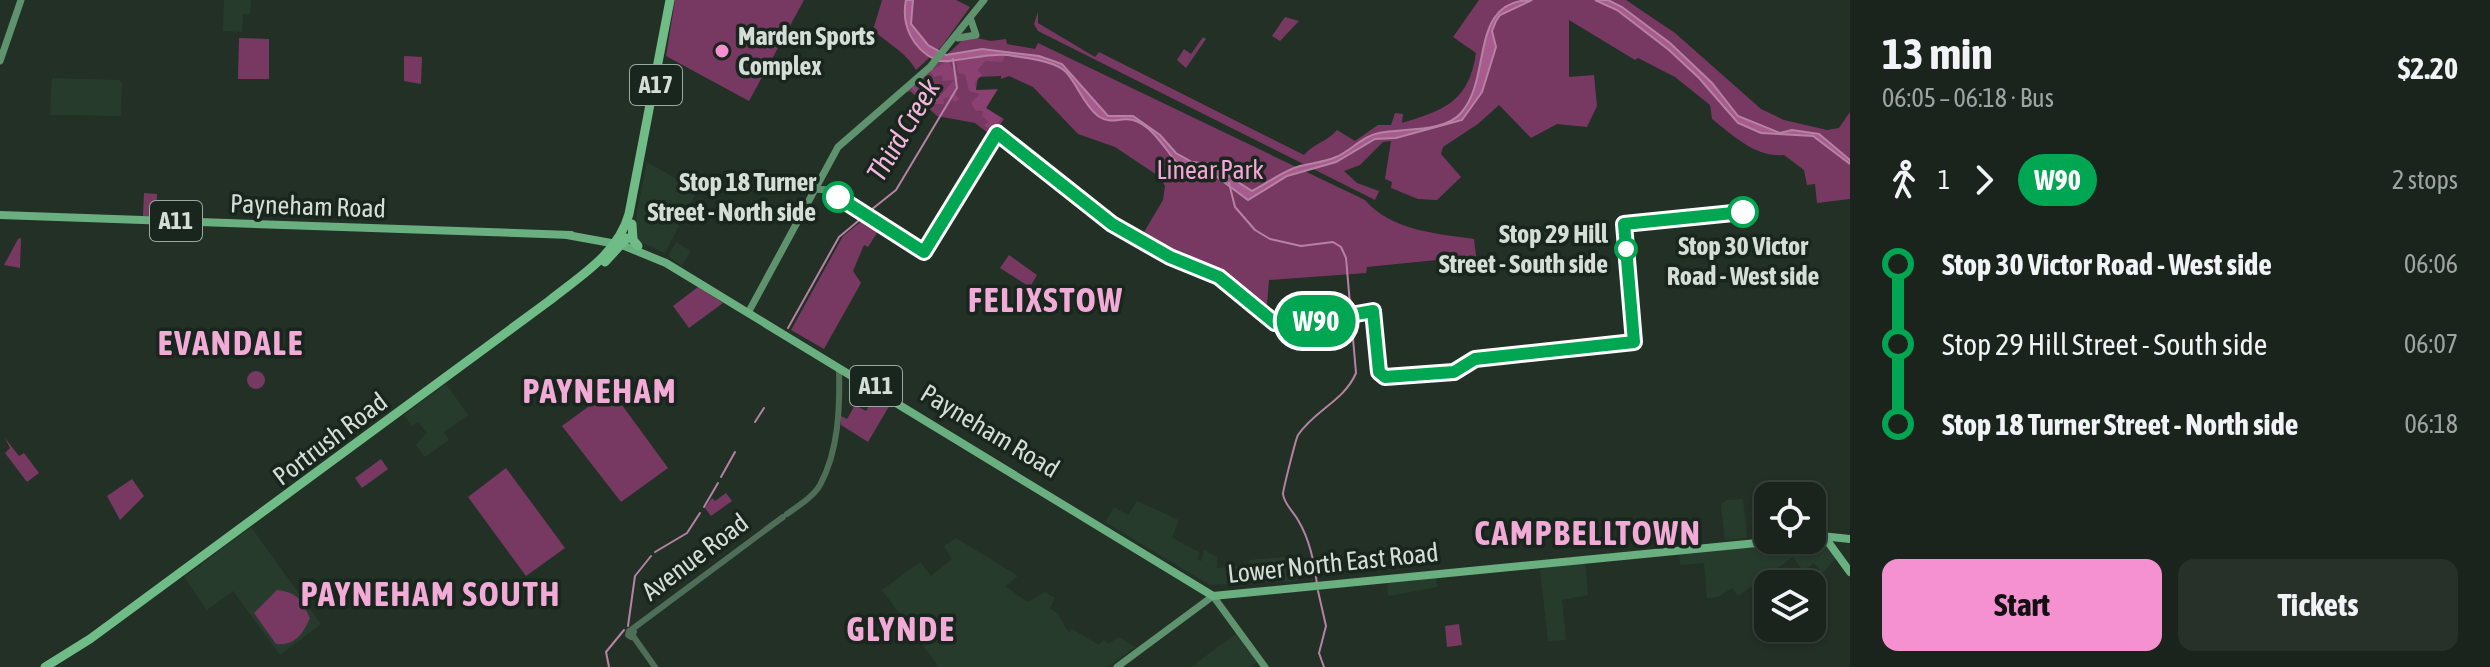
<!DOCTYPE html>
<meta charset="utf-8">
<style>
body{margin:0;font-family:"Asap Condensed",sans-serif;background:#273029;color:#f1f3f6;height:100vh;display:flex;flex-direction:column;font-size:30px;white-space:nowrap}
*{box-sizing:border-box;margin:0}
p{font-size:26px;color:#9fa4a3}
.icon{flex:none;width:44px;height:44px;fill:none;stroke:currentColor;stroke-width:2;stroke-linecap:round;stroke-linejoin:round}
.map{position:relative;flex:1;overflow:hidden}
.panel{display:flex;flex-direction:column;background:#1a241c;width:640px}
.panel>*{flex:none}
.badge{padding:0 16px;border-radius:26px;font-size:28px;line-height:52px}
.controls{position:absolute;left:1754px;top:482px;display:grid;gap:16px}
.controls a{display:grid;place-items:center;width:72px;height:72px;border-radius:16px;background:#1a241c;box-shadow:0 2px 6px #0004,0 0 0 2px #38413b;font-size:40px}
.map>.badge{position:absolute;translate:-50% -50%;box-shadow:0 0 0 4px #fff}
.legs{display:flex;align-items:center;gap:12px;height:88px;padding:0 32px;font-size:26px}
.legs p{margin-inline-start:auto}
.summary{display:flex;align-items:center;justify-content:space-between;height:136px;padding:0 32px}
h1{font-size:44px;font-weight:700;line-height:60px}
.action{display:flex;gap:16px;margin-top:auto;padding:16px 32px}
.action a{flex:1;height:92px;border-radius:16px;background:#f590d1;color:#111;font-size:32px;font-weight:700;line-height:92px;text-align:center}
.action a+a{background:#273029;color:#f1f3f6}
ul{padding:0 32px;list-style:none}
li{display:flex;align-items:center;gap:28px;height:80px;font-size:30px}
li i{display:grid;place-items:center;width:12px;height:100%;margin:0 10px;background:currentColor}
li i::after{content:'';width:20px;height:20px;margin:-10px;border:6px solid;border-radius:50%;background:#1a241c}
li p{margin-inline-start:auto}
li:first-child i{background:linear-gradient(#0000 50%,currentColor 0)}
li:last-child i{background:linear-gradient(currentColor 50%,#0000 0)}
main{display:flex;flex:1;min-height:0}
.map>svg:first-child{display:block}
</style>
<main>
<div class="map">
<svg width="1850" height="667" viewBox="0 0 1850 667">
<rect width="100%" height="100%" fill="#233026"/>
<g fill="#273b2d">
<path d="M 224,0 L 251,0 L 250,14 L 243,14 L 242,32 L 223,31 Z"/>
<path d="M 52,78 L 119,80 L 122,82 L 121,116 L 50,115 Z"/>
<path d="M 647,162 L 697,191 L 665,253 L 636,240 L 634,227 Z"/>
<path d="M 676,242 L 691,251 L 682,266 L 668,256 Z"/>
<path d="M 446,384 L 468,415 L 444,432 L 449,440 L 425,457 L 416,445 L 427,433 L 418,422 L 412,426 L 404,415 Z"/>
<path d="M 1743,499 L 1747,538 L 1725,540 L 1721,505 L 1726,500 Z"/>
<path d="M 1137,501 L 1179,520 L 1172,538 L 1199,552 L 1198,560 L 1201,561 L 1204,550 L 1217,557 L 1217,568 L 1248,565 L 1249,560 L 1296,556 L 1297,581 L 1210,585 L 1105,522 L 1114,507 L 1128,515 Z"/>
<path d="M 251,527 L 321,624 L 280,655 L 233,591 L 207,610 L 184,577 Z"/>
<path d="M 956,538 L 1018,576 L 1005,586 L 1028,602 L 1045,592 L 1055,598 L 1050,608 L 1058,614 L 1069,633 L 1072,629 L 1099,645 L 1104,640 L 1108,644 L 1119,637 L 1135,647 L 1108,667 L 939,667 L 882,590 L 920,562 L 931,576 L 952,559 L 944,546 Z"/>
<path d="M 1817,541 L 1827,546 L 1836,558 L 1822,574 L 1814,563 L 1803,571 L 1793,557 L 1738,596 L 1732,588 L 1718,597 L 1707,598 L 1704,563 L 1680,565 L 1679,552 Z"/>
<path d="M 1585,562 L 1588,595 L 1562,600 L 1566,640 L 1548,641 L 1540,570 L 1542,566 Z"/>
<path d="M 1436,576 L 1437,587 L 1388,596 L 1387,581 Z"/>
<path d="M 1237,633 L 1258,661 L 1250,667 L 1191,667 Z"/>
</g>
<g fill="#773962">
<path d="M 675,0 L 804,0 L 749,101 L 666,56 Z"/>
<path d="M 882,0 L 956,0 L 970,7 L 942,46 L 916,70 C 907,53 887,43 873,30 Z"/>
<path d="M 1479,0 L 1626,0 L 1675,33 L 1761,109 L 1784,120 L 1827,130 L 1839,128 L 1850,112 L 1850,199 L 1817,203 L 1815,184 L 1807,185 L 1804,170 L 1784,155 C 1756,158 1734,136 1712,119 L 1710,105 L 1675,77 L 1638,58 L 1635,60 L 1569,20 L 1569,77 L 1594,75 L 1597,106 L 1587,127 L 1557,124 L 1531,138 L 1499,105 L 1478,124 L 1443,147 L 1441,154 L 1461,177 L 1437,200 L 1418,199 L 1391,188 L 1392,182 L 1385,179 L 1391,141 L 1383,142 L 1360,165 L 1344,171 L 1357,183 L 1379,191 L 1375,200 L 1038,31 L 1034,24 L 1038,12 L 1038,23 L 1095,57 L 1099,52 L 1304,155 C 1314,143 1327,142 1337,130 L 1355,141 L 1378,125 L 1391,125 L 1395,113 L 1403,114 L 1402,123 C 1445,110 1469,101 1476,53 L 1453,37 Z"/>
<path d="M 1285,17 L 1299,21 L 1280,41 L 1272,36 Z"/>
<path d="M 967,36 L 991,41 L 1006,39 L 1007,44 L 1035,49 L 1038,43 L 1365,200 C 1390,230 1437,234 1474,239 L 1476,256 L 1367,267 L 1366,273 L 1269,280 L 1266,316 L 1219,277 L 1172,258 L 1140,239 L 1163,200 L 1165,186 L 1160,177 L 1115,147 L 1078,134 L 1033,87 L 1009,76 L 1001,79 L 1001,76 L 978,77 L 976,90 L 998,89 L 986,108 L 1004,119 L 992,136 L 975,123 L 937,116 L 910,91 L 905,93 Z"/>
<path d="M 1203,37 L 1206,39 L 1186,68 L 1177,60 L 1184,49 L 1191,54 Z"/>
<path d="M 239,38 L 269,39 L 269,79 L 238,79 Z"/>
<path d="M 404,56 L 422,57 L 421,84 L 404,81 Z"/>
<path d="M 144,193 L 157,194 L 156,217 L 143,216 Z"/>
<path d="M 863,220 L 879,230 L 868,247 L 864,245 L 853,271 L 861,283 L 824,349 L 791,330 L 843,236 Z"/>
<path d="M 21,238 L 20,268 L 4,265 L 18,239 Z"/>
<path d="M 1009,255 L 1037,275 L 1030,287 L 1000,268 Z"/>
<path d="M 698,287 L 723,303 L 689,328 L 673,306 Z"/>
<circle cx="256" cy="380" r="9"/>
<path d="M 611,390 L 668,468 L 621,502 L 562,426 Z"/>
<path d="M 876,394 L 891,403 L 868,442 L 841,425 L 841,416 L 847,419 L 855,405 L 866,411 Z"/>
<path d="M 5,438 L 19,456 L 24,453 L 39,473 L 27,482 L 5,453 L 10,448 Z"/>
<path d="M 381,459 L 388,469 L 362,488 L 355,478 Z"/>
<path d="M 506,468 L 565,548 L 526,576 L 468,497 Z"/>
<path d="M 132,479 L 144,496 L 120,520 L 107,496 Z"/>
<path d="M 726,493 L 732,501 L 711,516 L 705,508 L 712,498 L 715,501 Z"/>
<path d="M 277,590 C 299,593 301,600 310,618 C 303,633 296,646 276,644 L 254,613 Z"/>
<path d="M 1459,624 L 1462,645 L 1447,647 L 1445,626 Z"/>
</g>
<g fill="#8a4172">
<path d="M 988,54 L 1005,56 L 1002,62 L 985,61 L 978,70 L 982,75 L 975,82 L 976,90 L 997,90 L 986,108 L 1001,118 L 994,132 L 984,125 L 989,122 L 982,116 L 983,111 L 976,111 L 971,103 L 980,94 L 969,91 L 965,75 L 958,73 L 956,60 Z"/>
<path d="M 948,61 L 958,77 L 954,92 L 959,99 L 955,102 L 949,97 L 943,99 L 944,104 L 925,104 L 925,99 L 917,96 L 911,87 L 915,86 L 926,97 L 941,95 L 954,80 L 943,81 L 942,75 L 934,77 L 930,71 Z"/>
</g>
<g fill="#a85b8d" stroke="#b682a3" stroke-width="2">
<path d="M 906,0 L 913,0 L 911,24 L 928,45 L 946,55 L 982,49 L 1039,56 L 1062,64 L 1108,116 L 1133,116 L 1160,135 L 1176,153 L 1192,162 L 1210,164 L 1252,191 C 1268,183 1282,171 1300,166 C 1312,163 1325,162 1336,157 C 1351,151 1362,136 1379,133 C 1402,128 1444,133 1461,113 C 1493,77 1468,0 1532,0 L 1500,15 L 1496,21 L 1492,31 L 1496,47 L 1482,92 L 1462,120 L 1396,138 L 1375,139 L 1336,162 L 1287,176 L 1248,200 L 1209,171 L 1180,166 C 1166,152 1154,126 1133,120 C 1119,117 1111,125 1098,116 C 1083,104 1078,85 1066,72 C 1054,60 1024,58 1008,55 C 986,52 949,65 936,60 C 912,49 901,24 906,0 Z"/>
<path d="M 1595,0 L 1608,0 L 1622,7 L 1670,43 L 1712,83 L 1738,116 L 1780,133 L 1792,130 L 1819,134 L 1850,160 L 1850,164 L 1813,136 L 1761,133 L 1738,123 L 1699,78 L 1669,50 L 1617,10 Z"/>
</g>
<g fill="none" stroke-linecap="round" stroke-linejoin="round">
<g stroke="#b682a3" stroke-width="2">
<path d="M 1229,183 L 1235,207 L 1255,230 L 1270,239 L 1301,246 L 1333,242 L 1341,247 L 1346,258 L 1356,373 C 1344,401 1315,410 1298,435 C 1296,438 1283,490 1283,494 C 1284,504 1293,511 1298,520 C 1310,540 1314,562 1317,584"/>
<path d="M 866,214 L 896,190 L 957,88 L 953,59"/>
<path d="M 788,328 L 839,237 L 863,217"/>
<path d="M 755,422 L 764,408"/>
<path d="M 721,477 L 735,452"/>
<path d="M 704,507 L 718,483"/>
<path d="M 655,552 L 687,533 L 700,513"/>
<path d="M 1318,591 L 1326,626 L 1319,653 L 1324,667"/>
<path d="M 628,626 L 635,576 L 651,556"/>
<path d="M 609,667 L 606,652 L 624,630"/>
</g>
<g stroke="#4e6e57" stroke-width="6">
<path d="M 787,514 C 798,506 813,497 820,485 C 839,450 840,406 839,368"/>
<path d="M 631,630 L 783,517"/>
<path d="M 629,631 L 634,632 L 631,637 L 628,635 Z"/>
<path d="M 633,636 L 655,667"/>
</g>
<g stroke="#5e936e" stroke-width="7">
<path d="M 958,38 L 976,35 L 971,20"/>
<path d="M 0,61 L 21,0"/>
<path d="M 814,189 L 829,190"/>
<path d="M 748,313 L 838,147 L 930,67 L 984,0"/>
<path d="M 1117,667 L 1213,596 L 1265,667"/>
</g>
<g stroke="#6aaf7f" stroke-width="8">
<path d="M 0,215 L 571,235"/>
<path d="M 567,235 L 622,245 L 666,263 L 1213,596 L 1788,540"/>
<path d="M 1812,535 L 1850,539"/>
<path d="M 1820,538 L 1829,543 L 1850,572"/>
</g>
<g stroke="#6fbc87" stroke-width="9">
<path d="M 632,224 L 633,240 L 638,246"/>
<path d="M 605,262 L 627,238"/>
<path d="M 45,667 L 90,639 L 549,301 C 580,276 618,254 629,214 L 670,0"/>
</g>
</g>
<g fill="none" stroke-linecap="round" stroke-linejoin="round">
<defs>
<path id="line-1" d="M 838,197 L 924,252 L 997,133 L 1112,224 L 1170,257 L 1219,277 L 1275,323 L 1328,319 L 1373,311 L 1379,372 L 1385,377 L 1454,372 L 1475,359 L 1634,342 L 1624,224 L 1743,212"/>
</defs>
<use href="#line-1" stroke="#fff" stroke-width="18"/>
<use href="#line-1" stroke="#00a651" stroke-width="12"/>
</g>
<circle fill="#f590d1" stroke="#19261d" stroke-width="3" cx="722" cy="51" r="8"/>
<g fill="#fff" stroke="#00a651" stroke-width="4">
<circle cx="838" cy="197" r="14"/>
<circle cx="1743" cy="212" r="14"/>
<circle cx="1626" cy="249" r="10"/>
</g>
<g text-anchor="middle" stroke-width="7" stroke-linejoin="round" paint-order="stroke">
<g fill="#19261d" stroke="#9da69f" stroke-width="2">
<rect x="630" y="65" width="52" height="40" rx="6"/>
<rect x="150" y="201" width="52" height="40" rx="6"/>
<rect x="850" y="366" width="52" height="40" rx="6"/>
</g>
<g font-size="24" font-weight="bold" fill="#d5ddd7">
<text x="656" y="93">A17</text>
<text x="176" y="229">A11</text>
<text x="876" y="394">A11</text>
</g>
<g font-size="26" font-weight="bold" fill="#d5ddd7" stroke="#19261d" text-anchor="start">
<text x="738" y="45">Marden Sports<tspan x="738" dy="30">Complex</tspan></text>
</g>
<g font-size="26" fill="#f8a5d9" stroke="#19261d">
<text x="1210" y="179">Linear Park</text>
</g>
<g font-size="26" font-weight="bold" fill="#d5ddd7" stroke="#19261d" text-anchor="end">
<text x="816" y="191">Stop 18 Turner<tspan x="816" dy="30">Street - North side</tspan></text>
<text x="1608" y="243">Stop 29 Hill<tspan x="1608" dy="30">Street - South side</tspan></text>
<text x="1743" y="255" text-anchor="middle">Stop 30 Victor<tspan x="1743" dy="30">Road - West side</tspan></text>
</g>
<g font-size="26" fill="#d5ddd7" stroke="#19261d">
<text transform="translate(308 206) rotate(2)" y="9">Payneham Road</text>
<text transform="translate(990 431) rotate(31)" y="9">Payneham Road</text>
<text transform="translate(330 439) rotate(-37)" y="9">Portrush Road</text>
<text transform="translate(695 557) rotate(-37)" y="9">Avenue Road</text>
<text transform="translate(1333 563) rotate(-6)" y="9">Lower North East Road</text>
</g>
<g font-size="28" font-style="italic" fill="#f6b6dd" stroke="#19261d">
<text transform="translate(903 130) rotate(-59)" y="10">Third Creek</text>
</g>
<g font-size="34" font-weight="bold" letter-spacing="2" fill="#f2abd7" stroke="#19261d">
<text x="1046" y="312">FELIXSTOW</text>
<text x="231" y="355">EVANDALE</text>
<text x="600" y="403">PAYNEHAM</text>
<text x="1588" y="545">CAMPBELLTOWN</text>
<text x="431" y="606">PAYNEHAM SOUTH</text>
<text x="901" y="641">GLYNDE</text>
</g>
</g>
</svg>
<div class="controls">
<a><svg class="icon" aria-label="locate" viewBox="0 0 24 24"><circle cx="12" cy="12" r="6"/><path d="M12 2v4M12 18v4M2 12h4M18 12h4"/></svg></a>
<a><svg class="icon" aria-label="layers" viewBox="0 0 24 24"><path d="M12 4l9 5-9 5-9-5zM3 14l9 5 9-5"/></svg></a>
</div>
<b class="badge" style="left:1316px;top:321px;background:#00a651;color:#fff">W90</b>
</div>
<section class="panel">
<div class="summary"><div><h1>13 min</h1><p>06:05 – 06:18 · Bus</p></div><b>$2.20</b></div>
<div class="legs"><svg class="icon" aria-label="walk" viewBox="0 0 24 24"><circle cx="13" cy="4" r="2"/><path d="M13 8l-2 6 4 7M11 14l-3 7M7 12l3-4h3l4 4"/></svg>1<svg class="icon" aria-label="forward" viewBox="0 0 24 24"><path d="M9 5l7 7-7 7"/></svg><b class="badge" style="background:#00a651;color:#fff">W90</b><p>2 stops</p></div>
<ul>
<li><i style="color:#00a651"></i><b>Stop 30 Victor Road - West side</b><p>06:06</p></li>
<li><i style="color:#00a651"></i><span>Stop 29 Hill Street - South side</span><p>06:07</p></li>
<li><i style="color:#00a651"></i><b>Stop 18 Turner Street - North side</b><p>06:18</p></li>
</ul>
<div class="action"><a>Start</a><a>Tickets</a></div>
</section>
</main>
